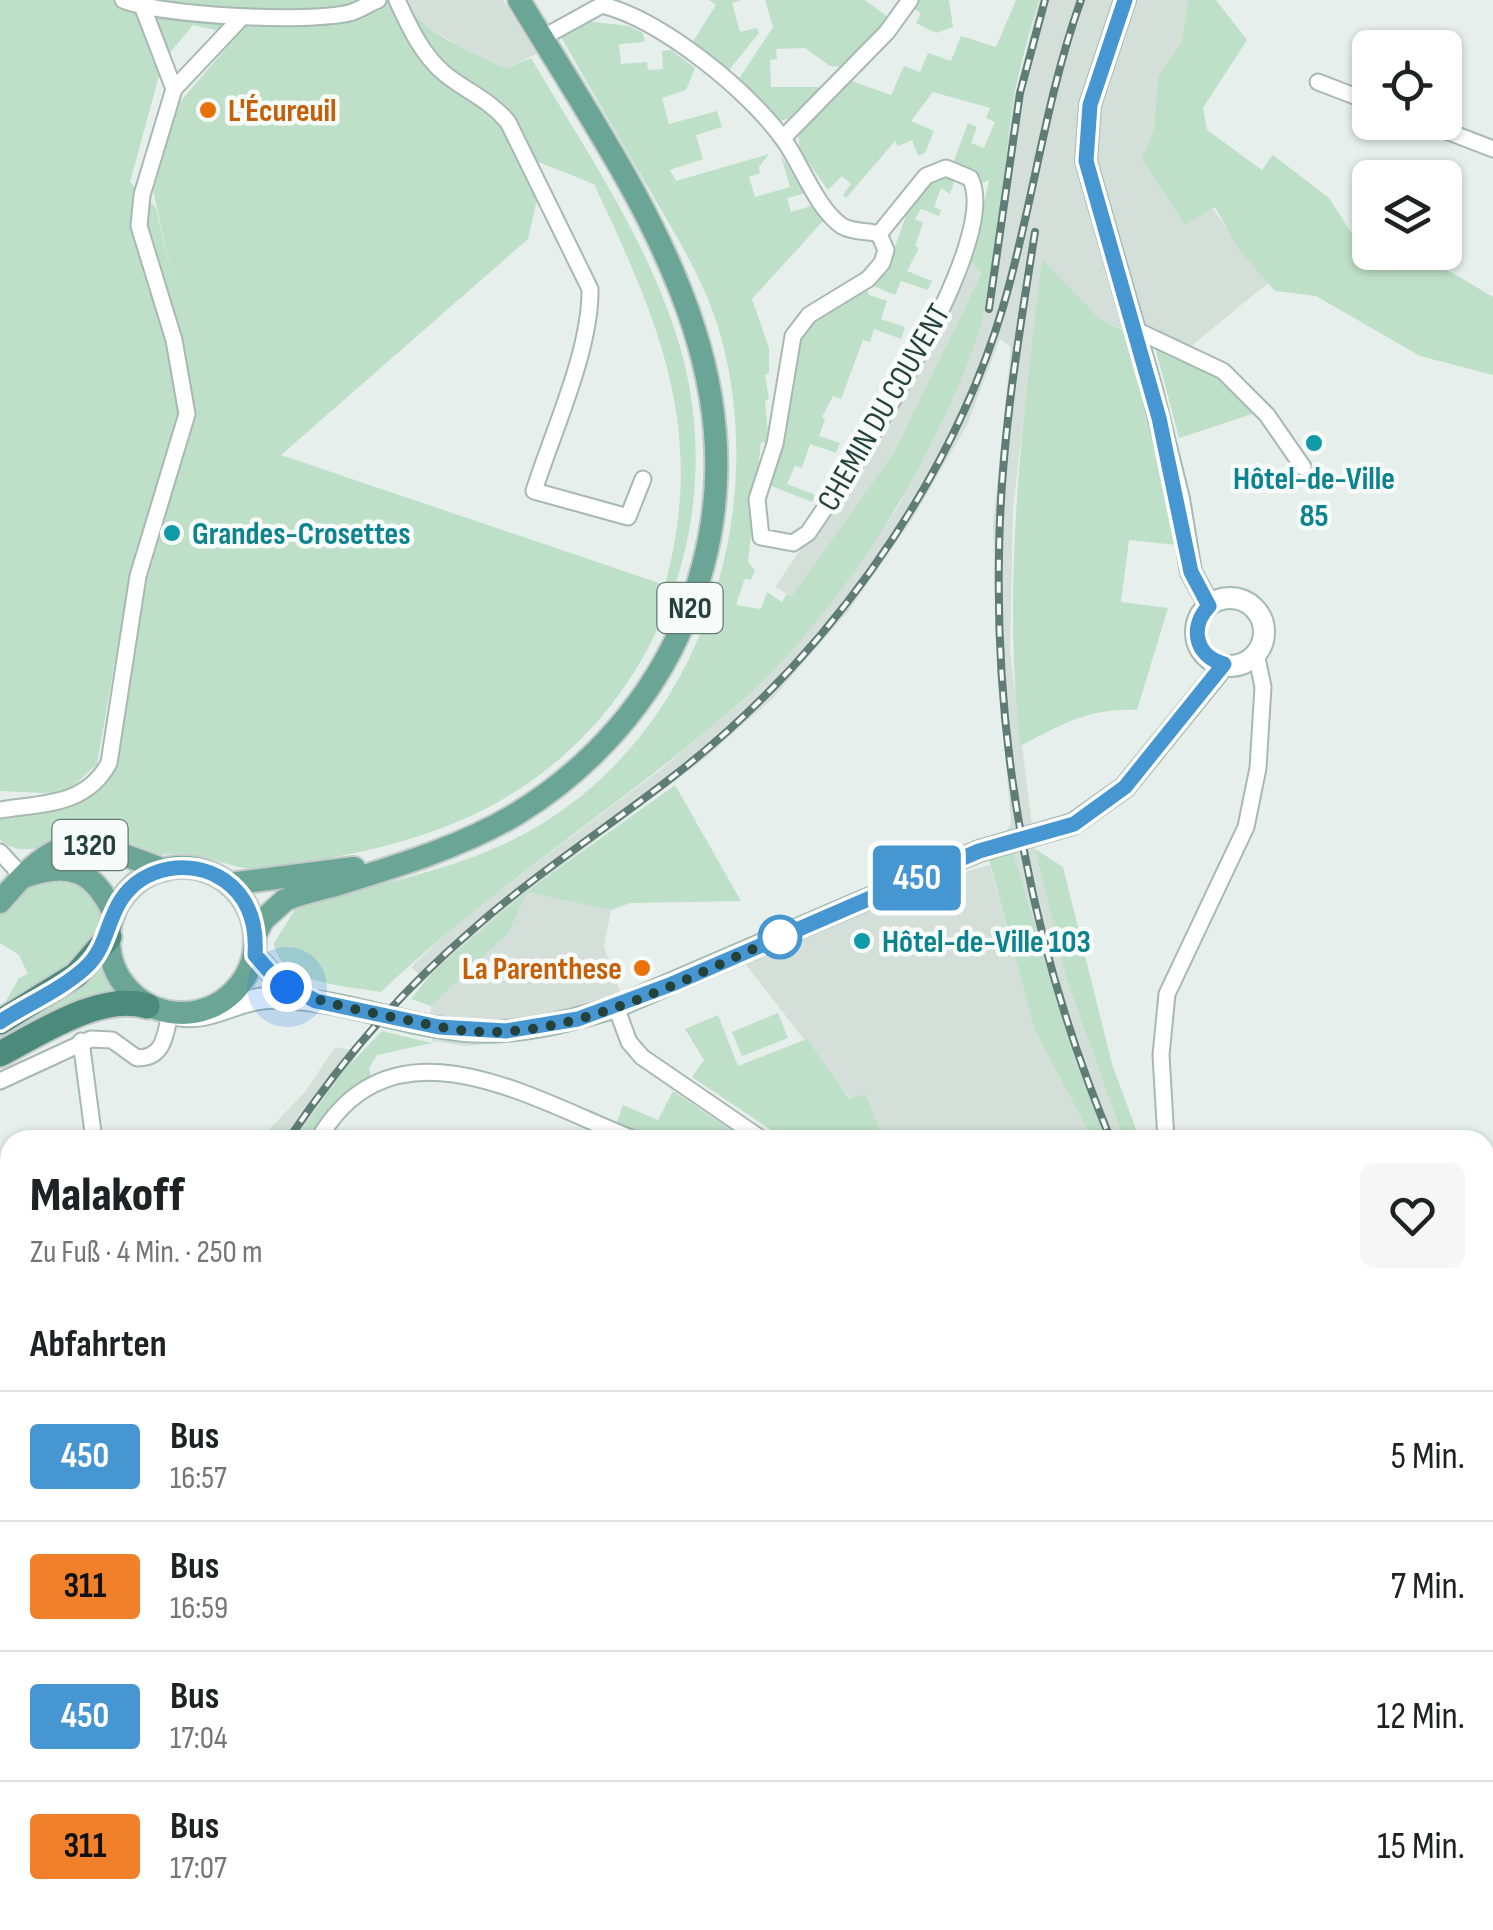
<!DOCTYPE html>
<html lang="de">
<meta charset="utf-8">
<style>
body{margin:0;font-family:"Sofia Sans Condensed",sans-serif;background:#f6f6f6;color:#202124;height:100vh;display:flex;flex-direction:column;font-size:38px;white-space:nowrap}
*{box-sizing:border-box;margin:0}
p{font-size:32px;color:#757577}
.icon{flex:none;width:55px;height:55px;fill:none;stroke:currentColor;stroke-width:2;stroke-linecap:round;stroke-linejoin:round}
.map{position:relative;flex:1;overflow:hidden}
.details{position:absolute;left:0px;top:1130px;width:1495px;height:800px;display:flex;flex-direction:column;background:#fff;border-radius:30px 30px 0 0;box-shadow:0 2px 8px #0004}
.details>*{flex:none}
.badge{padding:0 20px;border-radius:8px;font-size:35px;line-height:65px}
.fabs{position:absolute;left:1352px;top:30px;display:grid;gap:20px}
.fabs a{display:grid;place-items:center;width:110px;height:110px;border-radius:15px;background:#fff;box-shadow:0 2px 8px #0004;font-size:50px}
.you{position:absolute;width:50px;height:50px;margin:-25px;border:8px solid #fff;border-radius:50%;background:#1a73e8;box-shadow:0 0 0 15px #1a73e833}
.map>.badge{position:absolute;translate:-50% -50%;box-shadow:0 0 0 5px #fff}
h2{padding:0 30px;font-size:38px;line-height:90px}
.round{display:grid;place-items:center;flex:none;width:105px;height:105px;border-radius:15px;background:#f6f6f6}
.headline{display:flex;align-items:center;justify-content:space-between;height:170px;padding:0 30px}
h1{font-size:48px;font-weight:800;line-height:75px}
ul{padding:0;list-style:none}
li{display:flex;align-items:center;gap:30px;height:130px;padding:0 30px;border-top:2px solid #e0e0e0}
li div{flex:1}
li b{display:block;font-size:38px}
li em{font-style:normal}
li .badge{min-width:110px;font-weight:700;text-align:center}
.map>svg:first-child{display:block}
</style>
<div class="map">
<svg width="1493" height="1930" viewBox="0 0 1493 1930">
<rect width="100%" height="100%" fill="#e6efeb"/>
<g fill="#d4dfda">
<path d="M 400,0 L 503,0 L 536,54 L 506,68 L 467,52 L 414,17 Z"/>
<path d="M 1039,0 L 1188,0 L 1182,42 L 1158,76 L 1154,130 L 1268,283 L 1179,356 L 1100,319 L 1042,260 L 1013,508 L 1010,651 L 1035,849 L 1067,981 L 1124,1140 L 1108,1140 L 1076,1064 L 1007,831 L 1011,822 L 998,667 L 993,525 L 1011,347 L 1000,339 L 967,425 L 913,518 L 850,609 L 772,699 L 703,760 L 528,891 L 611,910 L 604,947 L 628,1013 L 538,1039 L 466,1046 L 432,1041 L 431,1006 L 507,933 L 524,894 L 425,980 L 411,967 L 457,923 L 659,771 L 742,701 L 817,618 L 898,507 L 980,329 L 1013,103 Z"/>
<path d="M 963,261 L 978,265 L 983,272 L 893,454 L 792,597 L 775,587 L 816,527 Z"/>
<path d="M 990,865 L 1034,1029 L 1093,1140 L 872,1140 L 882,1133 L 864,1094 L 850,1099 L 744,962 L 814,914 Z"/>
<path d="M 335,1047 L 360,1051 L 295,1140 L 259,1140 L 305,1092 Z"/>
</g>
<g fill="#bfe0c8" fill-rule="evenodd">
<path d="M 0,0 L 399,0 C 428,33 466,52 506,68 L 531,58 C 583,146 643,233 675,331 C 736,512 659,719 487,808 C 417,844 339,858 262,869 C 235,870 213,857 186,854 C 172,853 160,857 147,853 C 129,848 115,837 95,836 C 60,834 29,864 0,840 L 0,814 L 82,802 L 110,776 L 147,575 L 182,438 L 130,576 L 97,764 L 65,794 L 0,791 ZM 193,25 L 237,35 L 174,109 L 151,181 L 174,286 L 156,208 L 130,182 L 163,61 ZM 518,154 L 594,184 C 659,323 707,429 665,585 L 281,455 L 528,239 L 537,200 Z"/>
<path d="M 709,0 L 741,0 L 732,3 L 740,32 L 757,28 L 759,33 L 728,71 L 692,43 L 716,5 Z"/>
<path d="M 765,0 L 865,0 L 888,17 L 881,31 L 843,67 L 830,66 L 805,48 L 776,49 L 777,59 L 770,60 L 771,87 L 821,87 L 788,119 L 780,121 L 738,80 L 773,27 Z"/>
<path d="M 918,0 L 949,0 L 953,27 L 936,33 L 916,23 L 921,13 L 912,8 Z"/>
<path d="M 1016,0 L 1039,0 C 1029,34 1019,68 1013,102 C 1000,178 1003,261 978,334 C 934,463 841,613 738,704 C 623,805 489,888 381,992 C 349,986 279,984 274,943 L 295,910 C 364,885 438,875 504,844 C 691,758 773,527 721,337 C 707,285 678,239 652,194 C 621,142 591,89 561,37 L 585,21 L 629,26 L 643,33 L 645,42 L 619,44 L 621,64 L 647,62 L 648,70 L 663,69 L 662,51 L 671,50 L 695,68 L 686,90 L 662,98 L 669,124 L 717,111 L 722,127 L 696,135 L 703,159 L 670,170 L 676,181 L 769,154 L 759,167 L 760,173 L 749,177 L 755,197 L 790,187 L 781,156 L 806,193 L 787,198 L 791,212 L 814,205 L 824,220 L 752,299 L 769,348 L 769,373 L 765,375 L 769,399 L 765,401 L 769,444 L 761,442 L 748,562 L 755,570 L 751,580 L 745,578 L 736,605 L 761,609 L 767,592 L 782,602 L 787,594 L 792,596 L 893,454 L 982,273 L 971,262 L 989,180 L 980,184 L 966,168 L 953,163 L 968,123 L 977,127 L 971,143 L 984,148 L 995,122 L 986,118 L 990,108 L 933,92 L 911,121 L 934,131 L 925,153 L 918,156 L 912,140 L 898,146 L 895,141 L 846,198 L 843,195 L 851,184 L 842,176 L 828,190 L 800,151 L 798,130 L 852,81 L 891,95 L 904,66 L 920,72 L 928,53 L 951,61 L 961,36 L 996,47 Z"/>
<path d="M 1188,0 L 1216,0 L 1247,40 L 1203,108 L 1207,130 L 1262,170 L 1273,155 L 1329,198 L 1360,246 L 1370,237 L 1370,252 C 1424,252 1448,270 1493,297 L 1493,375 L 1420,356 L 1316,296 L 1275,291 L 1240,251 L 1215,207 L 1185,225 L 1142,159 L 1154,130 L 1158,76 L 1182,42 Z"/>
<path d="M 939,178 L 955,179 L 950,194 L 941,188 L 934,207 L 941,210 L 939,216 L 921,209 L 915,219 L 923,223 L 915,246 L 919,248 L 907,271 L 932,281 L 928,290 L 901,281 L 895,295 L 871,285 C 904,260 896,197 939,178 Z"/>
<path d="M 1042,259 L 1100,319 L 1124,331 L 1130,340 L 1170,491 L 1176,545 L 1129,540 L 1121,602 L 1168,608 L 1137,710 C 1091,707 1060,725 1020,746 C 1002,577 1022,426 1042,259 Z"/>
<path d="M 865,284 L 869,295 L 887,301 L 881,319 L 905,327 L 901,339 L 874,329 L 870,342 L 863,340 L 841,399 L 833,396 L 822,417 L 825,419 L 819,436 L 840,443 L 836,453 L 810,444 L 802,468 L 795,466 L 787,484 L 815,495 L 812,502 L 766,484 L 782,448 L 792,390 L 788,365 L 802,329 Z"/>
<path d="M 1155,347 L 1217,377 L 1255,413 L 1179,438 Z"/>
<path d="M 675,785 L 741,901 L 630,903 L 611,910 L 527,892 L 508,933 L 431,1006 L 411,999 L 433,972 L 526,892 Z"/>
<path d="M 1035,849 L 1063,867 L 1112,1064 L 1140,1140 L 1124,1140 L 1067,981 Z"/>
<path d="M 1013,851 L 1076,1064 L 1108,1140 L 1093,1140 L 1034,1029 L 989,859 L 997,852 Z"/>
<path d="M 76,874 L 103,911 C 100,959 45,984 6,1001 L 19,978 L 28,974 L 19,955 L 0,943 L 0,914 L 25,887 Z"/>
<path d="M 105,962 L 121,991 L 0,1046 L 0,1031 Z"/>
<path d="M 778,1013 L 788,1038 L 742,1056 L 732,1032 Z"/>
<path d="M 718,1015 L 738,1066 L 807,1039 L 849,1099 L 865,1094 L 882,1134 L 872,1140 L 786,1140 L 692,1077 L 704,1060 L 685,1029 Z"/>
<path d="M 382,1031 L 432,1043 L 377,1055 L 369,1068 L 371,1076 L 340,1098 L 309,1140 L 295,1140 L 342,1073 Z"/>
<path d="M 673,1091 L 746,1140 L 651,1140 L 616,1125 L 623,1105 L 658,1120 Z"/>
<path d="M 31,1920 L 289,1920 L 288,1930 L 29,1930 Z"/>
<path d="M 608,1920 L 1024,1920 L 1042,1930 L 603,1930 Z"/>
</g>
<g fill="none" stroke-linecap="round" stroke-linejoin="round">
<defs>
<g id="minor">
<path d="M 123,0 C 162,16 307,23 349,13 C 358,11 368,4 378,0"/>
<path d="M 397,0 C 409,26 422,55 445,74 C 466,91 490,100 508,122 L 590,289 C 591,350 553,431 534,491 L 628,517 L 643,479"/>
<path d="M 143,8 L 174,89"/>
<path d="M 542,38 L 602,5 C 662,20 751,92 786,143 C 802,167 818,210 842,226 C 854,233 867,230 879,234"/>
<path d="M 1318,82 L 1370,102"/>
<path d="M 1423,122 L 1493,149"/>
<path d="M 783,138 L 887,32 L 910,0"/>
<path d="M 946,168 L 970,178 C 1005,240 847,476 808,533 L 793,543 L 761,537 L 757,499 L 775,444 L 793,336 L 809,315 L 868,279 L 882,263 L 886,250 L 879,234 L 926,176 Z"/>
<path d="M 1136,330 L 1223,371 L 1267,415 L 1303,467"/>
<path d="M 0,810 C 43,803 86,806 109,763 L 138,576 L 187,414 L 174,340 L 139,226 L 142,195 L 174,89 L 242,17"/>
<path d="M 0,852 L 23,877"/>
<path d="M 616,1007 L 629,1042 L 642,1057 L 763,1140"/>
<path d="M 81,1041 L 94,1140"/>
<path d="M 0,1081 L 91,1039 L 112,1040 L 137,1058 C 164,1058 165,1036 170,1014"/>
<path d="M 318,1140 C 393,1010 533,1100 636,1140"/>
<path d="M 1166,1140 L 1161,1055 L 1167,994 L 1246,827 L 1258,768 L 1263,687 L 1256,653"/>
<path d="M 1485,1488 L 1493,1489"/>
<path d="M 365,1920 L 365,1930"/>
<path d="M 1197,1920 L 1219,1930"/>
<path d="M 1363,1920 L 1368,1930"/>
<path d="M 500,1930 L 506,1920"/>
</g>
<g id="secondary">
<path d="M 1125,0 L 1090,105 L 1086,161 L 1151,386 L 1179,499 L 1191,572 L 1209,605"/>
<circle cx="1230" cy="632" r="34"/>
<path d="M 255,955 L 278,981 L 305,996"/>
<path d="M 178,1015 C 209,1022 237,999 268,998 C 335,996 399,1025 465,1031 C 516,1035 568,1022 616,1007 L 979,851 L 1073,824 L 1125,787 L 1224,665"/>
</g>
<g id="primary">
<circle cx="182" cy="940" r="73"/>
<path d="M 26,876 C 70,861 94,870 114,914"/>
<path d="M 229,884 L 354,868"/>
<path d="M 0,902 C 63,827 79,838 164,870"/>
<path d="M 255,935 L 263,920 L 285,900 C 303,892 323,889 342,883 C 401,865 465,845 518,813 C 591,768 651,701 684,622 C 782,385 637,196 519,0"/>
</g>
<g id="trunk">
<path d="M 0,1022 L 76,975 L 109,937"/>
<path d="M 0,1054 C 40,1033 101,992 147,1006"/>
</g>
</defs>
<use href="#minor" stroke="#a8b8b2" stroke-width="19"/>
<use href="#secondary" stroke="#a4bbb3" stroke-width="24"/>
<use href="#primary" stroke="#c2cac8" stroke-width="26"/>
<use href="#trunk" stroke="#c2cac8" stroke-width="29"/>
<use href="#minor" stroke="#fff" stroke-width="15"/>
<use href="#secondary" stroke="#fff" stroke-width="20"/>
<use href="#primary" stroke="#6aa596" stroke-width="22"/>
<use href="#trunk" stroke="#4c8a7c" stroke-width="25"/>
<defs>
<g id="rail">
<path d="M 1035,232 C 1018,340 1000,447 999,556 C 995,756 1034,956 1111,1140"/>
<path d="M 989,309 L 1020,93 L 1045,0"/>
<path d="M 288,1140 C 340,1062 400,992 471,931 C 535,874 607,828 675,775 C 750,717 817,646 872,569 C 929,489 975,401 1003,307 C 1033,205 1045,100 1081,0"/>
<path d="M 0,1915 L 10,1898"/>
<path d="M 23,1930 L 25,1920"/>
</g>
</defs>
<use href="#rail" stroke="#5f7d75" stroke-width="8"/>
<use href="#rail" stroke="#f7fbf9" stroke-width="4" stroke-dasharray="11" stroke-linecap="butt"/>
</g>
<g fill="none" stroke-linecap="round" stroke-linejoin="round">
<defs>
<path id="line" d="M 0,1022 C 27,1004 61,990 85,968 C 107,948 106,923 121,900 C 143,866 191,858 224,880 C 250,898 257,925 255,955 L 278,981 L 316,1001 L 439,1027 L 506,1031 L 578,1019 L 672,984 L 979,851 L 1074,824 L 1125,787 L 1224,664 C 1195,656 1189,627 1209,606 L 1191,572 L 1159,418 L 1086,161 L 1090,105 L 1125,0"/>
</defs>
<use href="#line" stroke="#fff" stroke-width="22"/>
<use href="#line" stroke="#4696d2" stroke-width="15"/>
<path stroke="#24423a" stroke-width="10" stroke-dasharray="0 18" d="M 287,987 C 322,1004 359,1010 397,1018 C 427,1024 457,1032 487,1032 C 589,1033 695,974 780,937"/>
</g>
<g fill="#e8710a" stroke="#f7fbf9" stroke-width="4">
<circle cx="208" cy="110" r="10"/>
<circle cx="642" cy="968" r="10"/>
</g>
<g fill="#0f9aa8" stroke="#f7fbf9" stroke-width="4">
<circle cx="1314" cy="443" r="10"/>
<circle cx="172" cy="533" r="10"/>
<circle cx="862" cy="941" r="10"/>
</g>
<circle fill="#fff" stroke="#4696d2" stroke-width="5" cx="780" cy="937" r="20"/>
<g text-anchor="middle" stroke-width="9" stroke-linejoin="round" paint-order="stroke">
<g fill="#f7fbf9" stroke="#637a73" stroke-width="2.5">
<rect x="657.5" y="583" width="65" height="50" rx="8"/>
<rect x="52.5" y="820" width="75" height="50" rx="8"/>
</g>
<g font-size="30" font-weight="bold" fill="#24423a">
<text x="690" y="618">N20</text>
<text x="90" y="855">1320</text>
</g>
<g font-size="32" font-weight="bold" fill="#c56008" stroke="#f7fbf9" text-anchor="start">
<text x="228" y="121">L'Écureuil</text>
<text x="622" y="979" text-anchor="end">La Parenthese</text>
</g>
<g font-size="32" fill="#24423a" stroke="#f7fbf9">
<text transform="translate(883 407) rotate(-60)" y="11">CHEMIN DU COUVENT</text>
</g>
<g font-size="32" font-weight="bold" fill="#0d838f" stroke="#f7fbf9" text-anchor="start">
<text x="1314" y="489" text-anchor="middle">Hôtel-de-Ville<tspan x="1314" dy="37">85</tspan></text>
<text x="192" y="544">Grandes-Crosettes</text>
<text x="882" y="952">Hôtel-de-Ville 103</text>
</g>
</g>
</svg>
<div class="fabs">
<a><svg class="icon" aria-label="locate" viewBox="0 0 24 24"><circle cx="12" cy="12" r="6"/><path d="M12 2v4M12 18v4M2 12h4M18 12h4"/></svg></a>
<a><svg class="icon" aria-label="layers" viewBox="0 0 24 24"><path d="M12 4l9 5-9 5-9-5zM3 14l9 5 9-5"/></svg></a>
</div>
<div class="you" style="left:287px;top:987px"></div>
<b class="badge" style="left:917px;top:878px;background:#4696d2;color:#fff">450</b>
<section class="details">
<div class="headline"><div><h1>Malakoff</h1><p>Zu Fuß · 4 Min. · 250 m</p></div><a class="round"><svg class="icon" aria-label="heart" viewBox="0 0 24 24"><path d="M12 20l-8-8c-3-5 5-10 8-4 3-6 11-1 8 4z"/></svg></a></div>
<h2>Abfahrten</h2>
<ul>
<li><span class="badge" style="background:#4696d2;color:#fff">450</span><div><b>Bus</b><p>16:57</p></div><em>5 Min.</em></li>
<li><span class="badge" style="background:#f0802a;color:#111">311</span><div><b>Bus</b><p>16:59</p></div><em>7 Min.</em></li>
<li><span class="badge" style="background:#4696d2;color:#fff">450</span><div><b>Bus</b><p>17:04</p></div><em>12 Min.</em></li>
<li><span class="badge" style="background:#f0802a;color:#111">311</span><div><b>Bus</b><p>17:07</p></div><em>15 Min.</em></li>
</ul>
</section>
</div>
